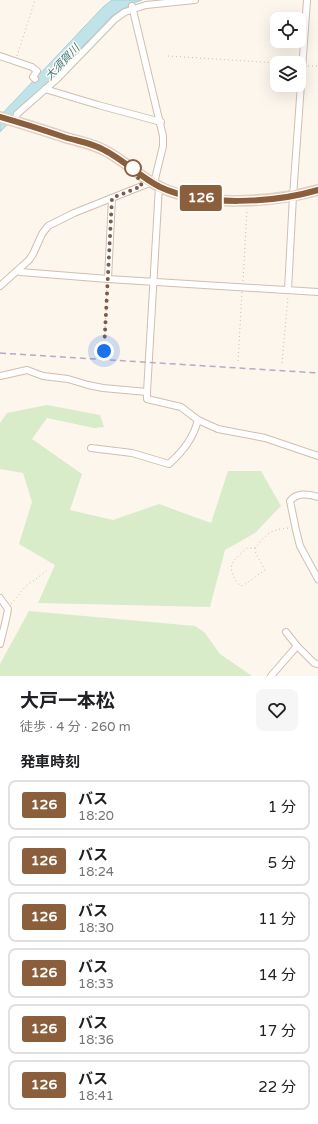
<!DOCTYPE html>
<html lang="ja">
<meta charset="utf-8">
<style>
body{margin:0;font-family:"Varela Round","Noto Sans JP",sans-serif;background:#f6f6f6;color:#202124;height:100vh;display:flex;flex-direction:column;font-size:15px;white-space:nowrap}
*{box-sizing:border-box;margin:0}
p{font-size:13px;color:#757577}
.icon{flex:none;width:22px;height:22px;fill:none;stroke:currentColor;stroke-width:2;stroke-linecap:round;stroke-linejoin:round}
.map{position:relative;height:676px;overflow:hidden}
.drawer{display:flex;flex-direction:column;background:#fff;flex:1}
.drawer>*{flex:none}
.badge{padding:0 8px;border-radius:3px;font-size:14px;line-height:26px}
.fabs{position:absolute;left:270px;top:12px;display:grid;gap:8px}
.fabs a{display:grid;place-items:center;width:36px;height:36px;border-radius:8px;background:#fff;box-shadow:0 4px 16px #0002;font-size:20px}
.you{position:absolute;width:20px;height:20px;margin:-10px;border:3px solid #fff;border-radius:50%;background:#1a73e8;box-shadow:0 0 0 6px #1a73e833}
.map>.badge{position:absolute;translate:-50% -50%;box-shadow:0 0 0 2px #fff}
h2{padding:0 20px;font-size:15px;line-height:36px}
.round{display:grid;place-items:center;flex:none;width:42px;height:42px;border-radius:8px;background:#f6f6f6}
.headline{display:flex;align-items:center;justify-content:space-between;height:68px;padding:0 20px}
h1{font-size:19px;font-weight:700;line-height:30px}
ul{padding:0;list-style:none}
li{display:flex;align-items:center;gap:12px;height:50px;margin:0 8px 6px;padding:0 12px;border:2px solid #e0e0e0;border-radius:8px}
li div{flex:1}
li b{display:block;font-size:15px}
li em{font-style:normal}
li .badge{min-width:44px;font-weight:700;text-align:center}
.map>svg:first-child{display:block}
</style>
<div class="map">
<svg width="318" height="676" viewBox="0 0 318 676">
<rect width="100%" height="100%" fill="#fdf6ec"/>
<g fill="#d8ecc9">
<path d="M 47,405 L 100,415 L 104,427 L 94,428 L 47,418 L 32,439 L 82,474 L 70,510 L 113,520 L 159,504 L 211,523 L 228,471 L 261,471 L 281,506 L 255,533 L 225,550 L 210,607 L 38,603 L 55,565 L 19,544 L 32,502 L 23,473 L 0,469 L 0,423 L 7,413 Z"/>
<path d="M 29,611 L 195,626 L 204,632 L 220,654 L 252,676 L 0,676 L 0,664 Z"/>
</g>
<path fill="#bfe3e8" stroke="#a5d3da" d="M 112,0 L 142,0 L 129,5 L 112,16 L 0,132 L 0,116 L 103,7 Z"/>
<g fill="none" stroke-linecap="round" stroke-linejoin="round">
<defs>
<g id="minor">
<path d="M 132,6 L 163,136 L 163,146 L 154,183"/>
<path d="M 0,56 L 32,67 L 37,71 L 33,77 L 35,79"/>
<path d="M 45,89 L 98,105 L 161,122"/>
<path d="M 15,121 L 17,114 L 58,78 L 115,19 L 125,12 L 146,5 L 195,0"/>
<path d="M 18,271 L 20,272 L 108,279 L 318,292"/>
<path d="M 108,279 L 112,198"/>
<path d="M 0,286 L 29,260 L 33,254 L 42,234 L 48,226 L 74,213 L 152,182"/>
<path d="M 288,290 L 293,196 L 307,0"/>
<path d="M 0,376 L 27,370 L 43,376 L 68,379 L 88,385 L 103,388 L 147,392 L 159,186"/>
<path d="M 147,392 L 147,399 L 181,407 L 198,420 L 218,429 L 265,438 L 318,456"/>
<path d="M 91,448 L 132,453 L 169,464 C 183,451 193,439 198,420"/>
<path d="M 318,497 C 308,494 297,492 290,501 L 296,530 L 300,546 L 318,579"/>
<path d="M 0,598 L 8,609 C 6,621 3,632 0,644"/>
<path d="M 286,632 L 297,646"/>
<path d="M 271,676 L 297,646 L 314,663 L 318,664"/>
</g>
<path id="trunk" d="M 0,117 C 21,123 43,130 64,137 C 77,141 92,144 104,150 C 124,160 140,177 160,187 C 203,208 273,202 318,190"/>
</defs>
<use href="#minor" stroke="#d1beb0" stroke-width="8"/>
<use href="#trunk" stroke="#dad1cd" stroke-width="12"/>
<g stroke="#d9b8a5" stroke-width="1" stroke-dasharray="1 3" stroke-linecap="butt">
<path d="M 17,56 L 35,0"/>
<path d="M 168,56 L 277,63"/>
<path d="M 308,66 L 318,66"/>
<path d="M 243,281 L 247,209"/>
<path d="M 104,351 L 107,284"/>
<path d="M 238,361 L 242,292"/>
<path d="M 282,363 L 288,296"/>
<path d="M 255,548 L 256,554 L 265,570 L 244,585 L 240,586 C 225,567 231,562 247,548 L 255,548 C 268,533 269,530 289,528"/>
<path d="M 11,604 L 25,587 L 49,569"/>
</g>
<use href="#minor" stroke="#fff" stroke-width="6"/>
<use href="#trunk" stroke="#f9c8a4" stroke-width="10"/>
<path stroke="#b9a8c9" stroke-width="1.5" stroke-dasharray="6 4" stroke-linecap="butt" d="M 0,353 L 318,373"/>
</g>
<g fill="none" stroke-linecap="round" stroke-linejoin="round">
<defs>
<path id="line" d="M 0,117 C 21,123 43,130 64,137 C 77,141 92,143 104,150 C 124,160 140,177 160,187 C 202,207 274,203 318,190"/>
</defs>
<use href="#line" stroke="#fff" stroke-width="9"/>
<use href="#line" stroke="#8b5e3c" stroke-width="6"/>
<path stroke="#7a5c4d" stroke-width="4" stroke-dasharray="0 7.2" d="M 104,351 L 112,198 L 142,186 L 133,168"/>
</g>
<circle fill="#fff" stroke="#8b5e3c" stroke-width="2" cx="133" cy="168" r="8"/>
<g text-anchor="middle" stroke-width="3" stroke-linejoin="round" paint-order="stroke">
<g font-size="11" font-style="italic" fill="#437c86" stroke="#fffaf3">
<text transform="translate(62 62) rotate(-47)" y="4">大須賀川</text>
</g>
</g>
</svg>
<div class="fabs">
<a><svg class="icon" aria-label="locate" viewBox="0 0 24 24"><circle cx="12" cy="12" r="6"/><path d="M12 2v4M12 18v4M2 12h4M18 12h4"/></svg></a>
<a><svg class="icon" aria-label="layers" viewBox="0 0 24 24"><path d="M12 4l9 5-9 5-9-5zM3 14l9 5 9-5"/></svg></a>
</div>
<div class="you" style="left:104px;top:351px"></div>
<b class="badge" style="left:201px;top:198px;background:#8b5e3c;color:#fff">126</b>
</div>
<section class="drawer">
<div class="headline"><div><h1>大戸一本松</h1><p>徒歩 · 4 分 · 260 m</p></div><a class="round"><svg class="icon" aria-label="heart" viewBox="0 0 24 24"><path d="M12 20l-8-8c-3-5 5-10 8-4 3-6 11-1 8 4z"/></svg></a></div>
<h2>発車時刻</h2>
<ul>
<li><span class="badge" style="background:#8b5e3c;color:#fff">126</span><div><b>バス</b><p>18:20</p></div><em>1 分</em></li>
<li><span class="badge" style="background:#8b5e3c;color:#fff">126</span><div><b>バス</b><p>18:24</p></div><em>5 分</em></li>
<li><span class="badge" style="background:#8b5e3c;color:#fff">126</span><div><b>バス</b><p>18:30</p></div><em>11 分</em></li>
<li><span class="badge" style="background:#8b5e3c;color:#fff">126</span><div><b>バス</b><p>18:33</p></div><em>14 分</em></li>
<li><span class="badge" style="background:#8b5e3c;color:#fff">126</span><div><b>バス</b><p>18:36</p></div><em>17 分</em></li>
<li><span class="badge" style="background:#8b5e3c;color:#fff">126</span><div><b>バス</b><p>18:41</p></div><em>22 分</em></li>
</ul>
</section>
